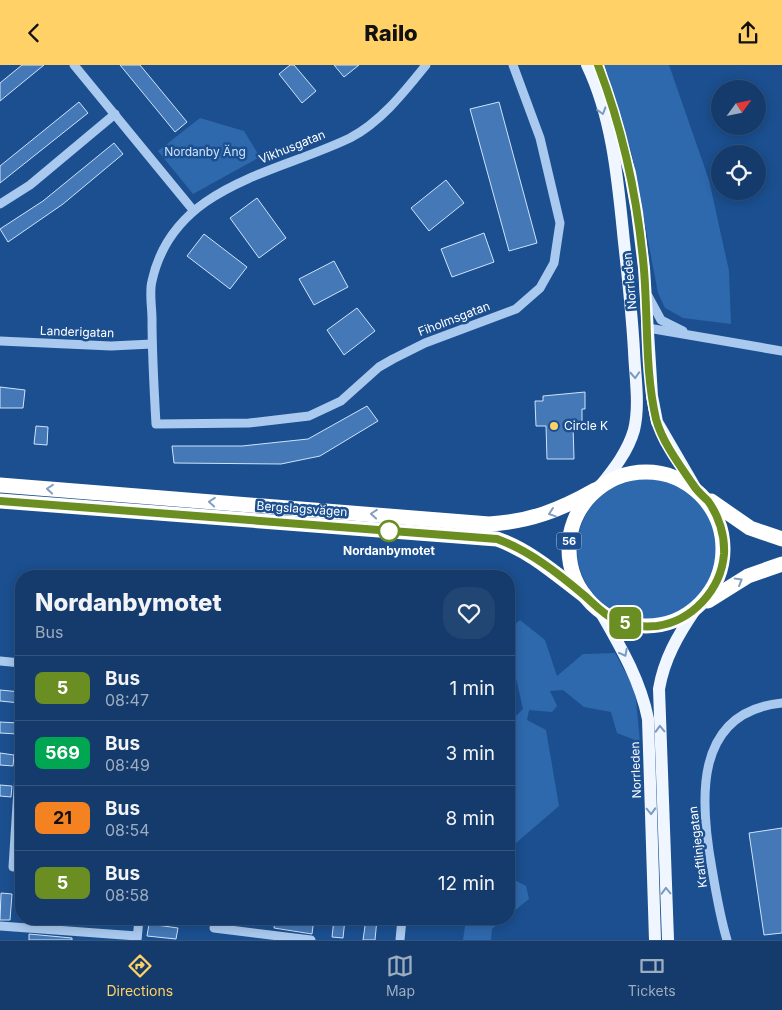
<!DOCTYPE html>
<meta charset="utf-8">
<style>
body{margin:0;font-family:Inter,sans-serif;background:#214673;color:#f1f3f6;height:100vh;display:flex;flex-direction:column;font-size:19px;white-space:nowrap}
*{box-sizing:border-box;margin:0}
p{font-size:16px;color:#9dadc1}
.icon{flex:none;width:28px;height:28px;fill:none;stroke:currentColor;stroke-width:2;stroke-linecap:round;stroke-linejoin:round}
.map{position:relative;flex:1;overflow:hidden}
.panel{position:absolute;left:15px;top:505px;width:500px;height:355px;display:flex;flex-direction:column;background:#143b6b;border-radius:20px;box-shadow:0 2px 12px #0003,0 0 0 1px #33557e}
.panel>*{flex:none}
.badge{padding:0 10px;border-radius:8px;font-size:18px;line-height:32px}
.needle{width:32px;rotate:57deg}
.controls{position:absolute;left:711px;top:15px;display:grid;gap:10px}
.controls a{display:grid;place-items:center;width:55px;height:55px;border-radius:50%;background:#143b6b;box-shadow:0 2px 12px #0003,0 0 0 1px #33557e;font-size:25px}
.map>.badge{position:absolute;translate:-50% -50%;box-shadow:0 0 0 2px #fff}
.round{display:grid;place-items:center;flex:none;width:52px;height:52px;border-radius:20px;background:#214673}
.headline{display:flex;align-items:center;justify-content:space-between;height:85px;padding:0 20px}
h1{font-size:24px;font-weight:800;line-height:38px}
ul{padding:0;list-style:none}
li{display:flex;align-items:center;gap:15px;height:65px;padding:0 20px;border-top:1px solid #33557e}
li div{flex:1}
li b{display:block;font-size:19px}
li em{font-style:normal}
li .badge{min-width:55px;font-weight:700;text-align:center}
header{display:flex;justify-content:space-between;align-items:center;height:65px;padding:0 20px;background:#ffd166;color:#111;font-size:22px;font-weight:800}
.dock{display:flex;justify-content:space-around;align-items:center;height:70px;border-top:1px solid #33557e;background:#143b6b;font-size:14px;color:#9dadc1}
.dock a{display:grid;justify-items:center;gap:2px}
.dock .current{color:#ffd166}
.map>svg:first-child{display:block}
</style>
<header><svg class="icon" aria-label="back" viewBox="0 0 24 24"><path d="M15 5l-7 7 7 7"/></svg>Railo<svg class="icon" aria-label="share" viewBox="0 0 24 24"><path d="M12 15V3M7 8l5-5 5 5M5 13v7h14v-7"/></svg></header>
<div class="map">
<svg width="782" height="875" viewBox="0 0 782 875">
<rect width="100%" height="100%" fill="#1b4f8f"/>
<g fill="#2e69ad">
<path d="M 604,0 L 669,0 L 709,115 L 729,206 L 731,259 L 683,253 L 665,243 L 658,228 L 631,86 Z"/>
<path d="M 200,53 L 244,66 L 260,92 L 193,129 L 158,86 Z"/>
<circle cx="647" cy="484" r="70"/>
<path d="M 520,555 L 545,575 L 557,611 L 583,589 L 615,588 L 635,625 L 640,677 L 617,668 L 611,647 L 584,642 L 563,625 L 550,626 L 557,641 L 552,647 L 529,645 L 527,655 L 546,665 L 559,741 L 509,784 L 509,658 L 523,644 L 509,582 L 509,564 Z"/>
<path d="M 509,812 L 526,821 L 529,834 L 509,850 Z"/>
<path d="M 466,854 L 504,854 L 492,864 L 491,875 L 463,875 Z"/>
</g>
<g fill="#4478b7" stroke="#cfe3fa">
<path d="M 22,0 L 44,0 L 0,36 L 0,18 Z"/>
<path d="M 120,0 L 140,0 L 187,57 L 175,67 Z"/>
<path d="M 290,0 L 294,0 L 316,26 L 302,38 L 279,9 Z"/>
<path d="M 334,0 L 359,0 L 344,12 Z"/>
<path d="M 79,37 L 88,48 L 0,118 L 0,101 Z"/>
<path d="M 499,37 L 537,178 L 509,186 L 470,44 Z"/>
<path d="M 114,78 L 123,89 L 63,139 L 8,177 L 0,164 L 43,136 Z"/>
<path d="M 446,115 L 464,138 L 429,166 L 411,143 Z"/>
<path d="M 257,133 L 286,173 L 259,193 L 230,153 Z"/>
<path d="M 484,168 L 494,197 L 452,212 L 441,184 Z"/>
<path d="M 204,169 L 247,202 L 230,224 L 187,191 Z"/>
<path d="M 334,196 L 348,222 L 314,240 L 299,214 Z"/>
<path d="M 357,243 L 375,266 L 344,290 L 327,265 Z"/>
<path d="M 0,322 L 25,325 L 23,343 L 0,343 Z"/>
<path d="M 585,327 L 585,344 L 582,344 L 582,360 L 573,360 L 574,394 L 547,394 L 546,361 L 536,361 L 535,336 L 543,336 L 543,331 Z"/>
<path d="M 367,341 L 378,356 L 320,391 L 281,399 L 174,398 L 172,381 L 242,381 L 308,374 Z"/>
<path d="M 36,361 L 48,362 L 47,380 L 34,379 Z"/>
<path d="M 0,625 L 21,627 L 20,638 L 0,636 Z"/>
<path d="M 0,657 L 19,658 L 18,669 L 0,668 Z"/>
<path d="M 0,688 L 14,690 L 13,701 L 0,700 Z"/>
<path d="M 0,720 L 12,721 L 11,732 L 0,731 Z"/>
<path d="M 782,763 L 782,868 L 764,870 L 749,768 Z"/>
<path d="M 1,828 L 12,829 L 10,855 L 0,855 Z"/>
<path d="M 31,854 L 73,854 L 73,860 L 31,857 Z"/>
<path d="M 275,854 L 314,854 L 312,869 L 274,863 Z"/>
<path d="M 334,854 L 345,854 L 343,873 L 332,872 Z"/>
<path d="M 366,854 L 377,854 L 375,875 L 363,875 Z"/>
<path d="M 149,859 L 178,863 L 176,874 L 147,871 Z"/>
<path d="M 29,869 L 72,873 L 72,875 L 29,875 Z"/>
</g>
<g fill="none" stroke-linecap="round" stroke-linejoin="round">
<g stroke="#a9c9ee" stroke-width="9">
<path d="M 74,0 L 193,145"/>
<path d="M 426,0 C 405,26 381,57 350,73 C 275,109 173,120 152,216 C 149,227 152,242 152,254 C 152,289 154,324 156,359 L 249,358 L 309,351 L 341,336 L 379,302 L 393,294 L 425,278 L 516,244 L 540,223 L 554,198 L 560,158 L 540,73 L 513,0"/>
<path d="M 0,139 L 30,120 L 115,49"/>
<path d="M 648,231 L 661,255 L 683,266"/>
<path d="M 648,263 L 782,286"/>
<path d="M 0,276 L 111,281 L 152,279"/>
<path d="M 0,596 L 21,598"/>
<path d="M 13,802 L 21,678"/>
<path d="M 0,861 L 137,871"/>
<path d="M 214,863 L 311,875"/>
<path d="M 137,875 L 139,854"/>
<path d="M 400,875 L 402,854"/>
<path d="M 727,875 C 720,852 716,828 712,804 C 700,738 692,647 782,638"/>
</g>
<g stroke="#f0f6ff" stroke-width="12">
<path d="M 587,0 C 613,54 618,118 624,177 C 628,213 632,250 634,286 C 635,312 640,340 634,365 C 628,386 614,404 601,420"/>
<path d="M 598,0 L 630,108 L 637,147 L 644,203 L 652,331 L 657,357 L 696,424"/>
<path d="M 600,546 C 620,581 640,614 648,654 L 655,875"/>
<path d="M 668,875 L 659,624 C 664,594 678,570 695,545"/>
</g>
<g stroke="#fff" stroke-width="15">
<circle cx="646" cy="484" r="77"/>
<path d="M 0,420 L 489,459 C 529,457 560,445 595,425"/>
<path d="M 0,436 L 497,474 C 531,486 557,510 585,531"/>
<path d="M 711,436 L 750,463 L 782,474"/>
<path d="M 708,536 L 748,511 L 782,499"/>
</g>
</g>
<defs><path id="oneway-chevron" d="M-2-3.5L2.5 0L-2 3.5" fill="none" stroke-width="1.6" stroke-linecap="round" stroke-linejoin="round" transform="scale(1.25)"/></defs>
<g stroke="#7b9ac1">
<use href="#oneway-chevron" transform="translate(602 46) rotate(73)"/>
<use href="#oneway-chevron" transform="translate(635 310) rotate(87)"/>
<use href="#oneway-chevron" transform="translate(624 588) rotate(62)"/>
<use href="#oneway-chevron" transform="translate(660 664) rotate(-92)"/>
<use href="#oneway-chevron" transform="translate(651 746) rotate(88)"/>
<use href="#oneway-chevron" transform="translate(666 826) rotate(-92)"/>
</g>
<g stroke="#829ec1">
<use href="#oneway-chevron" transform="translate(50 424) rotate(-175)"/>
<use href="#oneway-chevron" transform="translate(212 437) rotate(-176)"/>
<use href="#oneway-chevron" transform="translate(552 448) rotate(161)"/>
<use href="#oneway-chevron" transform="translate(374 449) rotate(-175)"/>
<use href="#oneway-chevron" transform="translate(739 516) rotate(-30)"/>
</g>
<g fill="none" stroke-linecap="round" stroke-linejoin="round">
<defs>
<path id="line" d="M 0,436 L 497,474 C 530,486 559,509 585,531 C 596,541 604,550 617,556 C 629,561 644,562 657,561 C 692,556 721,525 724,489 C 725,471 719,451 708,436 C 703,431 698,427 694,421 C 681,402 662,377 656,354 C 645,307 648,254 644,205 C 638,136 623,65 598,0"/>
</defs>
<use href="#line" stroke="#fff" stroke-width="11"/>
<use href="#line" stroke="#6b8e23" stroke-width="8"/>
</g>
<circle fill="#ffd166" stroke="#1b4f8f" stroke-width="2" cx="554" cy="361" r="5"/>
<circle fill="#fff" stroke="#6b8e23" stroke-width="2.5" cx="389" cy="466" r="10"/>
<g text-anchor="middle" stroke-width="5" stroke-linejoin="round" paint-order="stroke">
<rect fill="#1b4f8f" stroke="#bbcadd" stroke-width="1" x="556.5" y="467.5" width="25" height="17" rx="4"/>
<g font-size="11" font-weight="bold" fill="#fff">
<text x="569" y="480">56</text>
</g>
<g font-size="12" fill="#fff" stroke="#1b4f8f">
<text transform="translate(292 82) rotate(-22)" y="4">Vikhusgatan</text>
<text transform="translate(630 216) rotate(-95)" y="4">Norrleden</text>
<text transform="translate(454 254) rotate(-21)" y="4">Fiholmsgatan</text>
<text transform="translate(77 267) rotate(2)" y="4">Landerigatan</text>
<text transform="translate(302 444) rotate(4)" y="4">Bergslagsvägen</text>
<text transform="translate(636 705) rotate(-92)" y="4">Norrleden</text>
<text transform="translate(698 782) rotate(-97)" y="4">Kraftlinjegatan</text>
</g>
<g font-size="12" fill="#cfe3fa" stroke="#1b4f8f">
<text x="205" y="91">Nordanby Äng</text>
</g>
<g font-size="12" fill="#fff" stroke="#1b4f8f" text-anchor="start">
<text x="564" y="365">Circle K</text>
</g>
<g font-size="12" font-weight="bold" fill="#fff" stroke="#1b4f8f">
<text x="389" y="490">Nordanbymotet</text>
</g>
</g>
</svg>
<div class="controls">
<a><svg class="needle" viewBox="-14 -14 28 28"><path d="M0-13l5 13h-10z" fill="#e53935"/><path d="M0 13l5-13h-10z" fill="#9dadc1"/></svg></a>
<a><svg class="icon" aria-label="locate" viewBox="0 0 24 24"><circle cx="12" cy="12" r="6"/><path d="M12 2v4M12 18v4M2 12h4M18 12h4"/></svg></a>
</div>
<b class="badge" style="left:625px;top:558px;background:#6b8e23;color:#fff">5</b>
<section class="panel">
<div class="headline"><div><h1>Nordanbymotet</h1><p>Bus</p></div><a class="round"><svg class="icon" aria-label="heart" viewBox="0 0 24 24"><path d="M12 20l-8-8c-3-5 5-10 8-4 3-6 11-1 8 4z"/></svg></a></div>
<ul>
<li><span class="badge" style="background:#6b8e23;color:#fff">5</span><div><b>Bus</b><p>08:47</p></div><em>1 min</em></li>
<li><span class="badge" style="background:#00a651;color:#fff">569</span><div><b>Bus</b><p>08:49</p></div><em>3 min</em></li>
<li><span class="badge" style="background:#f58220;color:#111">21</span><div><b>Bus</b><p>08:54</p></div><em>8 min</em></li>
<li><span class="badge" style="background:#6b8e23;color:#fff">5</span><div><b>Bus</b><p>08:58</p></div><em>12 min</em></li>
</ul>
</section>
</div>
<nav class="dock">
<a class="current"><svg class="icon" aria-label="directions" viewBox="0 0 24 24"><path d="M12 3l9 9-9 9-9-9zM9 14v-3h6M13 9l2 2-2 2"/></svg>Directions</a>
<a><svg class="icon" aria-label="map" viewBox="0 0 24 24"><path d="M3 6l6-2 6 2 6-2v14l-6 2-6-2-6 2zM9 4v14M15 6v14"/></svg>Map</a>
<a><svg class="icon" aria-label="tickets" viewBox="0 0 24 24"><path d="M3 7h18v10H3zM15 7v10"/></svg>Tickets</a>
</nav>
